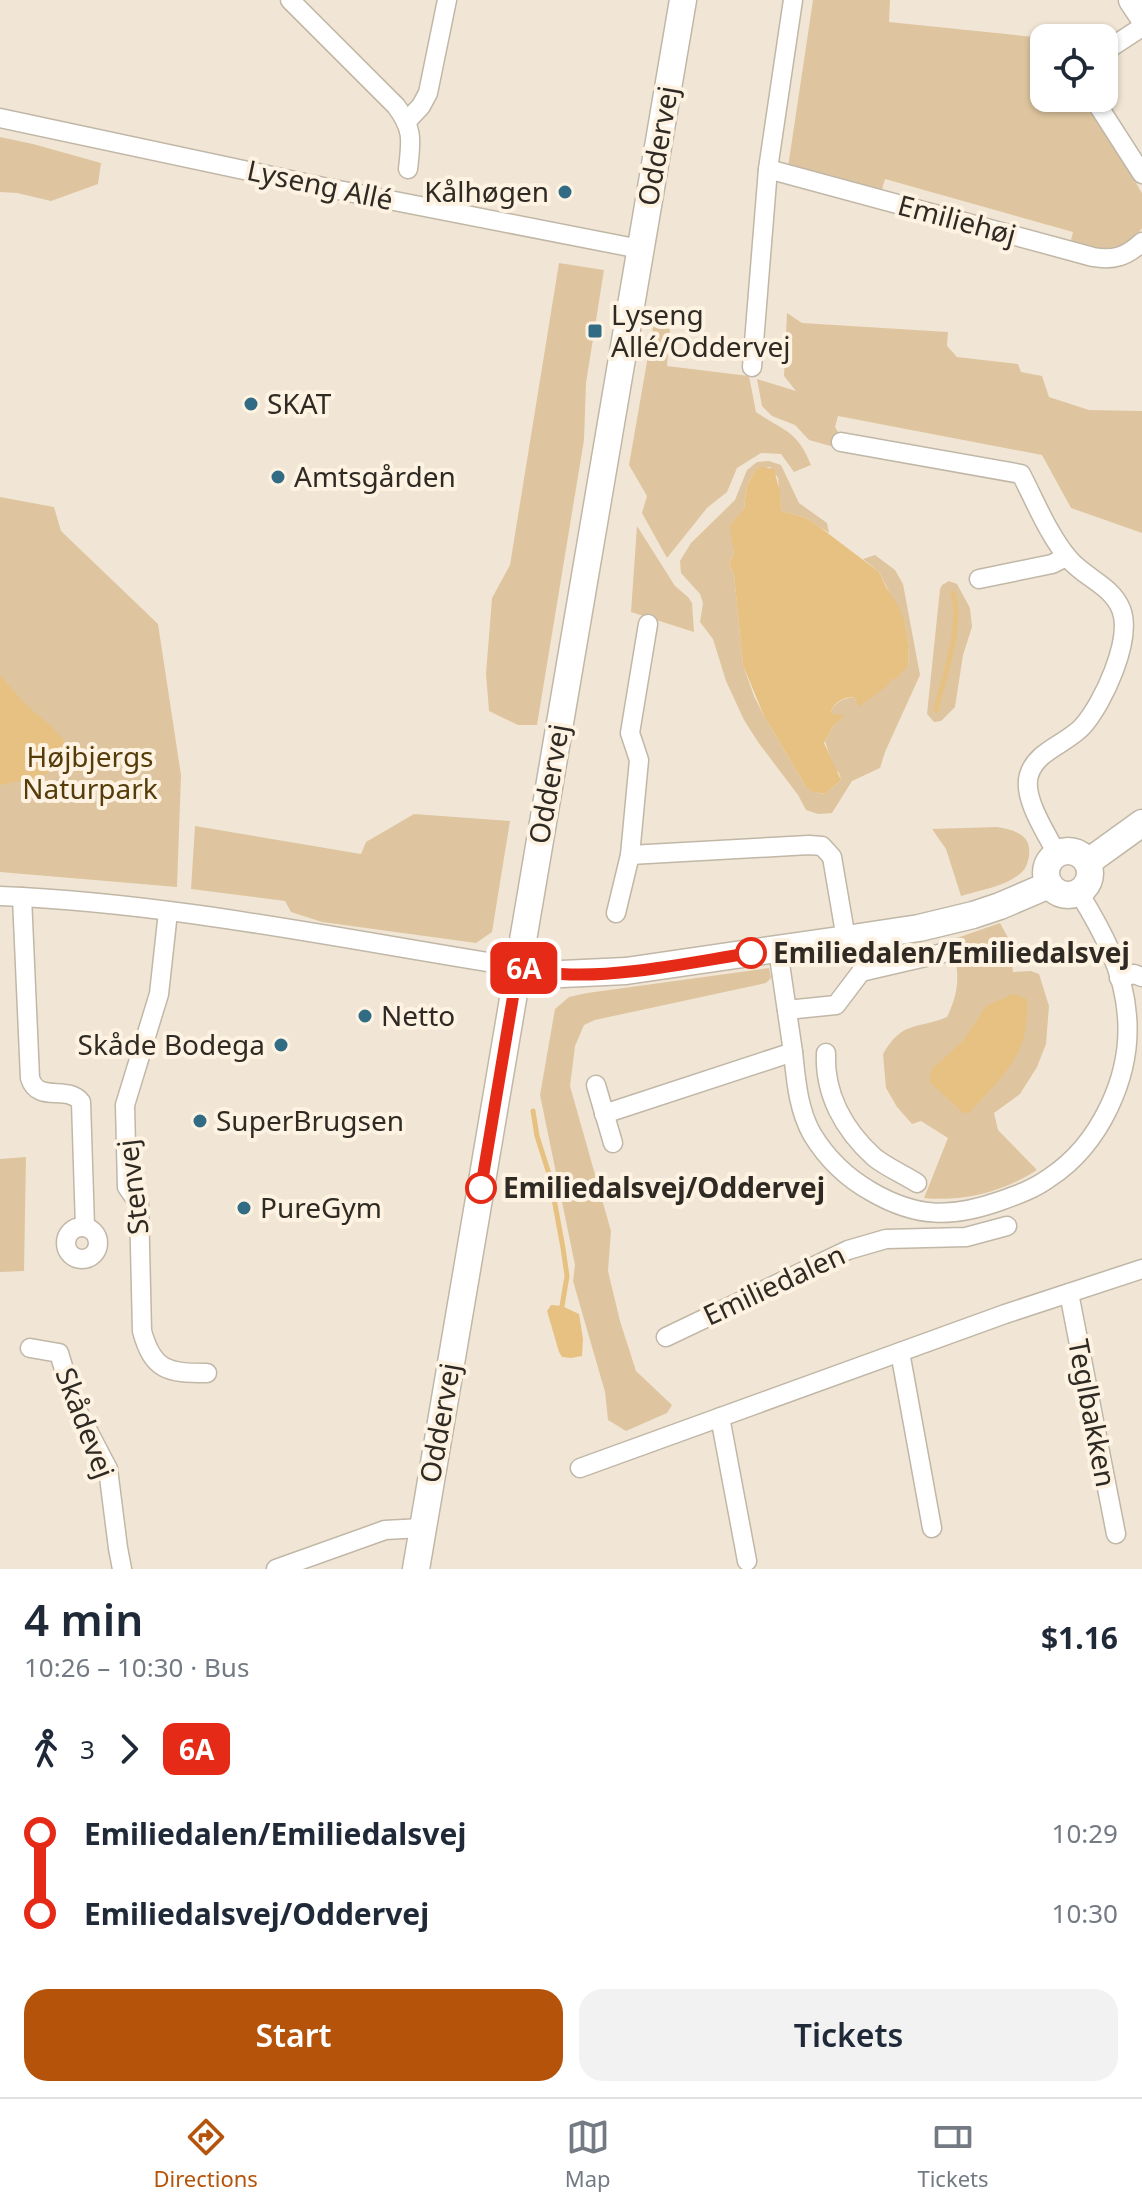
<!DOCTYPE html>
<meta charset="utf-8">
<style>
body{margin:0;font-family:"Noto Sans",sans-serif;background:#f2f2f3;color:#1f2937;height:100vh;display:flex;flex-direction:column;font-size:30px;white-space:nowrap}
*{box-sizing:border-box;margin:0}
p{font-size:26px;color:#747a83}
.icon{flex:none;width:44px;height:44px;fill:none;stroke:currentColor;stroke-width:2;stroke-linecap:round;stroke-linejoin:round}
.map{position:relative;height:1569px;overflow:hidden}
.drawer{display:flex;flex-direction:column;background:#fff;flex:1}
.drawer>*{flex:none}
.badge{padding:0 16px;border-radius:12px;font-size:28px;line-height:52px}
.controls{position:absolute;left:1030px;top:24px;display:grid;gap:16px}
.controls a{display:grid;place-items:center;width:88px;height:88px;border-radius:16px;background:#fff;box-shadow:0 2px 6px #0004;font-size:40px}
.map>.badge{position:absolute;translate:-50% -50%;box-shadow:0 0 0 4px #fff}
.legs{display:flex;align-items:center;gap:12px;height:88px;padding:0 24px;font-size:26px}
.legs p{margin-inline-start:auto}
.overview{display:flex;align-items:center;justify-content:space-between;height:136px;padding:0 24px}
h1{font-size:44px;font-weight:600;line-height:60px}
.cta{display:flex;gap:16px;margin-top:auto;padding:16px 24px}
.cta a{flex:1;height:92px;border-radius:24px;background:#b45309;color:#fff;font-size:32px;font-weight:600;line-height:92px;text-align:center}
.cta a+a{background:#f2f2f3;color:#1f2937}
ul{padding:0 24px;list-style:none}
li{display:flex;align-items:center;gap:28px;height:80px;font-size:30px}
li i{display:grid;place-items:center;width:12px;height:100%;margin:0 10px;background:currentColor}
li i::after{content:'';width:20px;height:20px;margin:-10px;border:6px solid;border-radius:50%;background:#fff}
li p{margin-inline-start:auto}
li:first-child i{background:linear-gradient(#0000 50%,currentColor 0)}
li:last-child i{background:linear-gradient(currentColor 50%,#0000 0)}
.menu{display:flex;justify-content:space-around;align-items:center;height:112px;border-top:2px solid #e0e1e3;background:#fff;font-size:22px;color:#747a83}
.menu a{display:grid;justify-items:center;gap:4px}
.menu .on{color:#b45309}
.map>svg:first-child{display:block}
</style>
<div class="map">
<svg width="1142" height="1569" viewBox="0 0 1142 1569">
<rect width="100%" height="100%" fill="#f1e6d5"/>
<g fill="#dec59f">
<path d="M 813,0 L 890,0 L 889,22 L 1034,37 L 1061,37 L 1088,34 L 1096,38 L 1044,38 L 1044,98 L 1086,98 L 1097,119 L 1142,193 L 1142,228 L 1136,237 L 1124,247 L 1104,251 L 1070,244 L 1073,232 L 885,179 L 881,193 L 788,167 Z"/>
<path d="M 0,137 L 33,144 L 101,163 L 98,184 L 51,201 L 17,193 L 0,192 Z"/>
<path d="M 559,263 L 604,270 L 586,383 L 584,440 L 537,725 L 518,725 L 489,711 L 486,674 L 492,598 L 510,565 Z"/>
<path d="M 787,313 L 802,323 L 948,332 L 947,346 L 957,357 L 1018,364 L 1021,372 L 1042,376 L 1049,397 L 1089,410 L 1142,411 L 1142,533 L 1071,508 L 1042,455 L 838,416 L 835,427 L 838,432 L 834,447 L 809,440 L 795,425 L 772,416 L 762,406 L 757,379 L 796,391 L 784,376 Z"/>
<path d="M 653,327 L 670,329 L 667,366 L 749,376 L 756,412 C 785,432 797,430 811,465 L 794,472 L 781,454 L 761,453 L 737,468 L 727,492 L 707,508 L 667,558 L 642,513 L 647,496 L 629,465 Z"/>
<path d="M 769,461 L 781,465 L 799,503 L 827,523 L 829,533 L 806,518 L 781,511 L 778,478 L 770,467 L 756,469 L 747,486 L 744,508 L 735,522 L 732,532 L 734,554 L 729,563 L 734,575 L 743,665 L 754,696 L 764,716 L 805,785 L 819,793 L 825,794 L 841,780 L 839,773 L 833,767 L 825,741 L 833,726 L 843,715 L 833,715 L 831,712 C 835,702 845,697 855,698 L 858,706 C 876,693 891,679 908,666 L 909,645 L 905,623 L 879,572 L 863,559 L 875,555 L 895,570 L 903,584 L 920,675 L 885,752 L 880,768 L 852,781 L 832,813 L 818,814 L 806,810 L 798,795 L 758,742 L 744,720 L 726,681 L 713,639 L 700,622 L 703,603 L 700,594 L 681,573 L 680,561 L 691,543 L 735,500 L 747,470 L 757,462 Z"/>
<path d="M 0,497 L 54,507 L 61,531 L 158,624 L 181,775 L 177,887 L 0,872 Z"/>
<path d="M 637,526 L 675,586 L 688,597 L 692,603 L 694,632 L 631,612 Z"/>
<path d="M 949,581 L 957,584 L 970,608 L 972,627 L 963,655 L 955,707 L 941,721 L 934,722 L 927,714 L 940,589 L 942,585 Z"/>
<path d="M 414,814 L 510,821 L 492,932 L 476,943 L 322,922 L 291,912 L 285,901 L 191,889 L 195,826 L 361,854 L 366,842 Z"/>
<path d="M 997,827 C 1014,830 1032,834 1029,856 C 1028,862 1026,869 1021,873 C 1006,886 980,890 961,896 L 946,849 L 932,829 Z"/>
<path d="M 1000,923 L 1011,943 L 1013,972 L 1031,971 L 1039,974 L 1049,1006 L 1046,1044 L 1037,1067 L 1020,1094 L 994,1113 L 998,1130 L 1037,1170 C 1003,1192 963,1202 924,1198 L 948,1138 L 921,1121 L 912,1124 L 897,1107 L 886,1088 L 883,1054 C 903,1020 915,1030 947,1017 C 961,988 959,971 951,940 Z"/>
<path d="M 769,968 L 771,978 L 766,983 L 595,1020 L 584,1025 L 575,1046 L 570,1086 L 611,1231 L 608,1271 L 620,1321 L 636,1371 L 672,1405 L 667,1413 L 626,1431 L 608,1420 L 605,1392 L 573,1281 L 575,1265 L 540,1095 L 555,1009 L 569,997 L 587,993 Z"/>
<path d="M 26,1157 L 24,1271 L 0,1272 L 0,1159 Z"/>
</g>
<g fill="#e7c182">
<path d="M 763,467 L 774,469 L 780,492 L 781,511 L 806,518 L 817,525 L 879,572 L 886,587 L 900,609 L 905,623 L 909,645 L 908,666 L 896,679 L 892,679 L 886,687 L 858,707 L 855,698 C 845,696 834,702 831,712 L 833,714 L 845,715 L 833,726 L 824,743 L 841,780 L 825,794 L 811,791 L 805,785 L 764,716 L 743,665 L 734,575 L 729,563 L 734,554 L 730,526 L 744,508 L 747,486 L 756,469 Z"/>
<path d="M 0,675 L 26,705 L 51,726 L 64,740 L 64,761 L 41,777 L 0,785 Z"/>
<path d="M 1013,994 L 1027,999 C 1031,1054 1003,1075 969,1113 L 963,1113 L 930,1082 L 930,1073 L 933,1068 L 963,1041 L 986,1006 Z"/>
<path d="M 551,1305 L 562,1306 L 579,1314 L 583,1339 L 582,1356 L 571,1358 L 562,1357 L 559,1352 L 547,1311 Z"/>
</g>
<g fill="none" stroke-linecap="round" stroke-linejoin="round">
<g stroke="#e7c182" stroke-width="5">
<path d="M 936,710 C 944,678 963,623 953,593"/>
<path d="M 533,1111 L 537,1136 L 550,1177 L 563,1248 L 567,1276 L 562,1306"/>
</g>
<defs>
<g id="street">
<path d="M 290,0 L 396,106 C 414,130 411,141 408,169"/>
<path d="M 793,0 L 768,169 L 1093,257 C 1114,261 1127,256 1142,242"/>
<path d="M 1104,57 L 1110,48 L 1142,27"/>
<path d="M 1096,98 L 1099,107 L 1142,174"/>
<path d="M 0,118 L 328,188 L 640,249"/>
<path d="M 407,121 L 421,106 L 428,93 L 447,0"/>
<path d="M 752,367 L 768,169"/>
<path d="M 841,442 L 1021,474 C 1035,501 1049,536 1069,559 C 1085,578 1111,585 1121,609 C 1133,639 1103,704 1082,727 C 1066,744 1036,751 1029,775 C 1022,798 1047,834 1057,854"/>
<path d="M 979,579 L 1052,564 L 1066,557"/>
<path d="M 630,855 L 809,845 L 822,846 L 832,857 L 846,939"/>
<path d="M 0,896 C 174,903 346,940 518,967"/>
<path d="M 22,897 L 30,1078 C 38,1104 67,1084 81,1102 L 85,1227"/>
<path d="M 168,912 L 159,994 L 125,1105 L 127,1187 L 139,1204 L 142,1331 C 153,1371 168,1373 207,1373"/>
<path d="M 616,913 L 630,855 L 639,760 L 630,733 L 648,624"/>
<path d="M 778,950 C 783,984 788,1018 793,1052 C 796,1080 798,1109 812,1134 C 827,1159 847,1178 872,1192 C 917,1218 952,1218 1000,1201 C 1017,1195 1034,1189 1049,1178 C 1100,1145 1132,1076 1127,1016 C 1124,971 1102,930 1079,893"/>
<path d="M 1119,978 L 1134,974 L 1142,977"/>
<path d="M 787,1010 L 836,1005 L 861,972 L 943,953"/>
<path d="M 826,1053 C 824,1094 844,1130 874,1157 C 886,1167 903,1174 917,1183"/>
<path d="M 596,1085 L 613,1143"/>
<path d="M 604,1114 L 793,1052"/>
<circle cx="82" cy="1243" r="16"/>
<path d="M 1069,1293 L 1116,1534"/>
<path d="M 666,1337 L 848,1250 L 886,1239 L 966,1237 L 1007,1226"/>
<path d="M 30,1348 L 59,1353 L 75,1406 L 108,1469 L 118,1548 L 122,1569"/>
<path d="M 900,1352 L 932,1528"/>
<path d="M 720,1417 L 747,1561"/>
<path d="M 580,1468 L 1005,1314 L 1142,1269"/>
<path d="M 276,1569 L 385,1530 L 422,1528"/>
</g>
<g id="secondary">
<path d="M 1132,0 L 1142,15"/>
<circle cx="1068" cy="873" r="22"/>
<path d="M 1088,862 L 1142,823"/>
<path d="M 518,967 L 562,974 L 626,971 L 846,939 L 919,928 L 973,915 L 1000,906 L 1049,885"/>
<path d="M 416,1569 L 683,0"/>
</g>
</defs>
<use href="#street" stroke="#c1b7a7" stroke-width="21"/>
<use href="#secondary" stroke="#c1b7a7" stroke-width="29"/>
<use href="#street" stroke="#fff" stroke-width="18"/>
<use href="#secondary" stroke="#fff" stroke-width="26"/>
</g>
<g fill="none" stroke-linecap="round" stroke-linejoin="round">
<defs>
<path id="line-1" d="M 481,1188 L 518,967 C 532,969 547,973 561,974 C 619,978 692,962 751,953"/>
</defs>
<use href="#line-1" stroke="#fff" stroke-width="18"/>
<use href="#line-1" stroke="#e52b18" stroke-width="12"/>
</g>
<g fill="#316b84" stroke="#fef3e2" stroke-width="3">
<circle cx="565" cy="192" r="8"/>
<rect x="587" y="323" width="16" height="16" rx="4"/>
<circle cx="251" cy="404" r="8"/>
<circle cx="278" cy="477" r="8"/>
<circle cx="365" cy="1016" r="8"/>
<circle cx="281" cy="1045" r="8"/>
<circle cx="200" cy="1121" r="8"/>
<circle cx="244" cy="1208" r="8"/>
</g>
<g fill="#fff" stroke="#e52b18" stroke-width="4">
<circle cx="751" cy="953" r="14"/>
<circle cx="481" cy="1188" r="14"/>
</g>
<g text-anchor="middle" stroke-width="8" stroke-linejoin="round" paint-order="stroke">
<g font-size="28" fill="#2f2b24" stroke="#fef3e2">
<text transform="translate(658 146) rotate(-80)" y="10">Oddervej</text>
<text transform="translate(320 185) rotate(12)" y="10">Lyseng Allé</text>
<text transform="translate(957 220) rotate(15)" y="10">Emiliehøj</text>
<text transform="translate(549 784) rotate(-80)" y="10">Oddervej</text>
<text transform="translate(133 1187) rotate(-97)" y="10">Stenvej</text>
<text transform="translate(774 1285) rotate(-25)" y="10">Emiliedalen</text>
<text transform="translate(1092 1413) rotate(79)" y="10">Teglbakken</text>
<text transform="translate(85 1423) rotate(69)" y="10">Skådevej</text>
<text transform="translate(440 1423) rotate(-80)" y="10">Oddervej</text>
</g>
<g font-size="28" fill="#2f2b24" stroke="#fef3e2" text-anchor="start">
<text x="549" y="202" text-anchor="end">Kålhøgen</text>
<text x="611" y="325">Lyseng<tspan x="611" dy="32">Allé/Oddervej</tspan></text>
<text x="267" y="414">SKAT</text>
<text x="294" y="487">Amtsgården</text>
<text x="381" y="1026">Netto</text>
<text x="265" y="1055" text-anchor="end">Skåde Bodega</text>
<text x="216" y="1131">SuperBrugsen</text>
<text x="260" y="1218">PureGym</text>
</g>
<g font-size="28" fill="#563c09" stroke="#fef3e2">
<text x="90" y="767">Højbjergs<tspan x="90" dy="32">Naturpark</tspan></text>
</g>
<g font-size="28" font-weight="bold" fill="#2f2b24" stroke="#fef3e2" text-anchor="start">
<text x="773" y="963">Emiliedalen/Emiliedalsvej</text>
<text x="503" y="1198">Emiliedalsvej/Oddervej</text>
</g>
</g>
</svg>
<div class="controls">
<a><svg class="icon" aria-label="locate" viewBox="0 0 24 24"><circle cx="12" cy="12" r="6"/><path d="M12 2v4M12 18v4M2 12h4M18 12h4"/></svg></a>
</div>
<b class="badge" style="left:524px;top:968px;background:#e52b18;color:#fff">6A</b>
</div>
<section class="drawer">
<div class="overview"><div><h1>4 min</h1><p>10:26 – 10:30 · Bus</p></div><b>$1.16</b></div>
<div class="legs"><svg class="icon" aria-label="walk" viewBox="0 0 24 24"><circle cx="13" cy="4" r="2"/><path d="M13 8l-2 6 4 7M11 14l-3 7M7 12l3-4h3l4 4"/></svg>3<svg class="icon" aria-label="forward" viewBox="0 0 24 24"><path d="M9 5l7 7-7 7"/></svg><b class="badge" style="background:#e52b18;color:#fff">6A</b></div>
<ul>
<li><i style="color:#e52b18"></i><b>Emiliedalen/Emiliedalsvej</b><p>10:29</p></li>
<li><i style="color:#e52b18"></i><b>Emiliedalsvej/Oddervej</b><p>10:30</p></li>
</ul>
<div class="cta"><a>Start</a><a>Tickets</a></div>
</section>
<nav class="menu">
<a class="on"><svg class="icon" aria-label="directions" viewBox="0 0 24 24"><path d="M12 3l9 9-9 9-9-9zM9 14v-3h6M13 9l2 2-2 2"/></svg>Directions</a>
<a><svg class="icon" aria-label="map" viewBox="0 0 24 24"><path d="M3 6l6-2 6 2 6-2v14l-6 2-6-2-6 2zM9 4v14M15 6v14"/></svg>Map</a>
<a><svg class="icon" aria-label="tickets" viewBox="0 0 24 24"><path d="M3 7h18v10H3zM15 7v10"/></svg>Tickets</a>
</nav>
